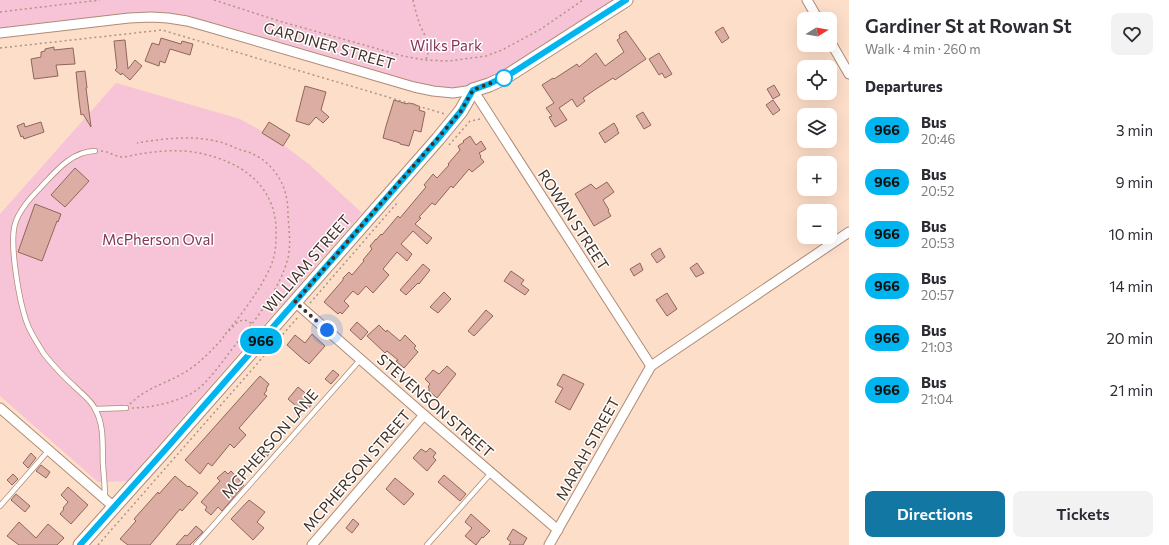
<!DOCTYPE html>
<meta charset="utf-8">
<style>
body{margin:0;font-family:Commissioner,sans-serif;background:#f2f2f3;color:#2b2b33;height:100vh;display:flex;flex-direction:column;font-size:15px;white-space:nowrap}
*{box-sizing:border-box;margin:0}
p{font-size:13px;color:#7c7c81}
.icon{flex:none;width:22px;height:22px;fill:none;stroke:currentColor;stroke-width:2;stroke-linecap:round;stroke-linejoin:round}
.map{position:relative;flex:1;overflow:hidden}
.details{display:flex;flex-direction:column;background:#fff;width:320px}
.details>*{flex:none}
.badge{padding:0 8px;border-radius:13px;font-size:14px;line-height:26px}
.needle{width:26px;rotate:79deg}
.fabs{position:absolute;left:797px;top:12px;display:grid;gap:8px}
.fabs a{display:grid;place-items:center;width:40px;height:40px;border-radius:8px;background:#fff;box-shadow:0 4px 16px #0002;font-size:20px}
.you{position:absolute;width:20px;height:20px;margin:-10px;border:3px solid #fff;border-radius:50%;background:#1a73e8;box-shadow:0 0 0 6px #1a73e833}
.map>.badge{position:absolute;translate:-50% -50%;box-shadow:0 0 0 2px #fff}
h2{padding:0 16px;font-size:15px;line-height:36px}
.round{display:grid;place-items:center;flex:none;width:42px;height:42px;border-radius:8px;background:#f2f2f3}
.summary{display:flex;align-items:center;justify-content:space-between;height:68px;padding:0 16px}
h1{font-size:19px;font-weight:600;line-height:30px}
.primary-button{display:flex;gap:8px;margin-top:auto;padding:8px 16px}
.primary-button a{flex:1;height:46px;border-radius:8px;background:#1277a3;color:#fff;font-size:16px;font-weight:600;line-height:46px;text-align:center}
.primary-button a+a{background:#f2f2f3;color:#2b2b33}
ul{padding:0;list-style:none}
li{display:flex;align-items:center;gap:12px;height:52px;padding:0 16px}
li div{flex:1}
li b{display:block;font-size:15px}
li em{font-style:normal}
li .badge{min-width:44px;font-weight:700;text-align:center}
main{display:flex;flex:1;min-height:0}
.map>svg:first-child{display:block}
</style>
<main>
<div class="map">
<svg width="849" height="545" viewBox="0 0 849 545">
<rect width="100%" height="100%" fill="#fddec9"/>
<g fill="#f7c3d6">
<path d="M 0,0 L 626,0 L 489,85 L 433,91 L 168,18 L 0,33 Z"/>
<path d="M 116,83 L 240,119 L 274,138 L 310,165 L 362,213 L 127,481 L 98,482 L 0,396 L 0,214 Z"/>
</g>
<g fill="#dcaea3" stroke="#8f665c">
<path d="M 723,27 L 729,38 L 722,43 L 715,32 Z"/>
<path d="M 626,31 L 646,59 L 615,80 L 613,78 L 596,89 L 583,98 L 585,101 L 577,107 L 572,99 L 559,108 L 567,120 L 555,127 L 549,117 L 552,116 L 546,108 L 554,103 L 542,85 L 553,78 L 554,79 L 577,64 L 579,67 L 596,53 L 605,66 L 624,52 L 617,40 L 620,38 L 619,35 Z"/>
<path d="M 161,38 L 181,44 L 182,41 L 193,44 L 190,55 L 170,49 L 165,63 L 160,61 L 159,66 L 145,61 L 152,43 L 159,45 Z"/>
<path d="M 125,40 L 128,69 L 135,60 L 142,66 L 130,80 L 122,73 L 121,75 L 115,70 L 117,68 L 114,41 Z"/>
<path d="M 54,47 L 54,50 L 73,48 L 75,64 L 56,65 L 58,76 L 34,79 L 31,59 L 41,57 L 41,52 L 45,51 L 45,49 Z"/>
<path d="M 659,53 L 672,74 L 665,78 L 662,73 L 659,75 L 649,59 Z"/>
<path d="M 85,71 L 87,88 L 86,88 L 91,127 L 83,114 L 81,115 L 79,100 L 76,72 Z"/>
<path d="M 774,85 L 780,95 L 773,99 L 767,89 Z"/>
<path d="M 305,86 L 326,92 L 321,110 L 329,117 L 323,123 L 316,117 L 309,125 L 296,121 Z"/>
<path d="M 394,100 L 407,104 L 408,103 L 414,104 L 420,107 L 419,110 L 425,112 L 421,132 L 414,130 L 409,146 L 400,144 L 400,143 L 383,138 L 386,126 Z"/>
<path d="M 773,100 L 780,110 L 773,115 L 766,105 Z"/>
<path d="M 643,112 L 651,125 L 644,129 L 636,116 Z"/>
<path d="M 41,122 L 44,132 L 24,139 L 23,136 L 21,137 L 17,126 L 24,123 L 25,127 Z"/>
<path d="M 269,122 L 290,135 L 283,146 L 262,133 Z"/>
<path d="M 614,123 L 618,130 L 617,130 L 619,133 L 605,143 L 599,133 Z"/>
<path d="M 470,136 L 476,145 L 481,141 L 486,149 L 479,153 L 481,156 L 480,157 L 484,162 L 472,172 L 469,169 L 453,188 L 451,186 L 435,205 L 432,203 L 419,217 L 421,218 L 415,224 L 432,238 L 427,244 L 413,231 L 401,244 L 412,254 L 407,261 L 397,252 L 383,269 L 389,275 L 373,293 L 366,286 L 358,295 L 353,291 L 344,301 L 349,306 L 342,314 L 340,312 L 338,314 L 324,302 L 330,295 L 343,280 L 343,278 L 349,272 L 352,275 L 364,261 L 363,260 L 372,249 L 370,246 L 376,239 L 376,240 L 381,234 L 382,235 L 398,216 L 400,218 L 426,187 L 424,185 L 433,174 L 437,178 L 449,165 L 448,164 L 460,150 L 458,146 L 464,142 L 463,141 Z"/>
<path d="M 75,168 L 89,181 L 65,207 L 51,195 Z"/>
<path d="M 607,182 L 614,192 L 603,200 L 609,210 L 608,211 L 611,216 L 594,226 L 575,194 L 591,184 L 596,189 Z"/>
<path d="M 35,204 L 61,214 L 58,222 L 57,221 L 42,261 L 18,252 Z"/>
<path d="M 660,248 L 665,257 L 657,263 L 651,254 Z"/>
<path d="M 640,263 L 643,270 L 634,276 L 630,269 Z"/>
<path d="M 697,263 L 704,273 L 696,277 L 690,268 Z"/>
<path d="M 423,264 L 430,270 L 419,284 L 418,283 L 406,295 L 400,290 Z"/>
<path d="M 511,271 L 524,280 L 521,284 L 529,290 L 525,295 L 504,281 Z"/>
<path d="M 444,292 L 451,299 L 438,313 L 430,307 Z"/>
<path d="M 667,293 L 677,309 L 667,316 L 656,300 Z"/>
<path d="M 486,310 L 493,316 L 474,336 L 468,331 Z"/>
<path d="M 357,322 L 368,332 L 361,340 L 350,330 Z"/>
<path d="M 379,325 L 386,332 L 387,330 L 400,341 L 405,335 L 416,346 L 414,348 L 418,352 L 404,368 L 396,361 L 398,360 L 387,351 L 385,353 L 367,336 Z"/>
<path d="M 312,334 L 325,346 L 309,364 L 306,361 L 306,362 L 287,345 L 295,335 L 305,343 Z"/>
<path d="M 447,366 L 456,374 L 437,398 L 429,391 L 429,388 L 428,387 L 430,384 L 425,379 L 433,370 L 439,374 Z"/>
<path d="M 333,370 L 339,375 L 331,384 L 325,379 Z"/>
<path d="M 563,374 L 584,384 L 570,410 L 555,402 L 563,388 L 557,385 Z"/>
<path d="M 260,376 L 269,384 L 266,389 L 267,390 L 264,394 L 267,396 L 239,428 L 246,435 L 234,448 L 230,444 L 212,466 L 208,463 L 200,474 L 185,460 Z"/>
<path d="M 298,387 L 315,401 L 304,413 L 288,399 Z"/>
<path d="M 261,447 L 269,454 L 259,466 L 250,459 Z"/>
<path d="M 430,448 L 436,453 L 433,457 L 436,460 L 427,471 L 413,458 L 421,449 L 426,452 Z"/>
<path d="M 31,453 L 36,458 L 28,468 L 23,463 Z"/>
<path d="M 41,465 L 50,472 L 46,478 L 36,471 Z"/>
<path d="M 225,471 L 228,474 L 231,471 L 244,485 L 222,511 L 218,507 L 211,515 L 205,510 L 207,507 L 201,502 L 220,481 L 217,478 Z"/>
<path d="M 13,474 L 18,479 L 12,485 L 7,480 Z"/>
<path d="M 444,475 L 466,494 L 460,501 L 438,482 Z"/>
<path d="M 175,476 L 188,487 L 189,486 L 198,493 L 182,511 L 180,509 L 150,545 L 128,545 L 120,539 L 136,521 L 134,519 L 158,492 L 159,494 Z"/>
<path d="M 395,478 L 414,494 L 404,505 L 386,489 Z"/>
<path d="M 68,487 L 88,505 L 71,524 L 60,514 L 64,509 L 63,508 L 68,502 L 61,495 Z"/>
<path d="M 16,494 L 30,506 L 25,512 L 11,500 Z"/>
<path d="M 249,500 L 265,512 L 257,522 L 264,528 L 253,540 L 231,519 Z"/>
<path d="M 471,514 L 490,531 L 483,538 L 482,537 L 476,545 L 465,536 L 472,528 L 465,522 Z"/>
<path d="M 353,519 L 359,524 L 352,533 L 346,528 Z"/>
<path d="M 19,522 L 36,538 L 48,524 L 64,538 L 57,545 L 19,545 L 7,536 Z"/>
<path d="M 196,526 L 203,532 L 190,545 L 176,545 L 185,535 L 187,536 Z"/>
<path d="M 513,529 L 527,538 L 523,545 L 509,545 L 511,542 L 507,539 Z"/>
</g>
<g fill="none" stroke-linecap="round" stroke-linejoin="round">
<defs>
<g id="lane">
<path d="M 95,151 C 72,151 55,172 41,187 C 31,197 19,210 15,224 C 9,245 20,310 30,330 C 34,338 39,346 44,354 C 52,364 65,378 75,387 C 82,394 91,400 95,409 C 105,426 102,447 103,465 C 104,477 105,487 105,499"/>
<path d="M 95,409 L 126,408"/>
<path d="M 0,506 L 49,450"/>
<path d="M 196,545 L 360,360"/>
<path d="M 427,545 L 491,473"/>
</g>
<g id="street">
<path d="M 807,0 L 818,19"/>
<path d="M 0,33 L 129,18 L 151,17 L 168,18 L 187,21 L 205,26 L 414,87 L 433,91 L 453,93 L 473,90 L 651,366"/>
<path d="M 830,41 L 849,74"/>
<path d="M 295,302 L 424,415 L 558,530"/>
<path d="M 0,408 L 114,507"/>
<path d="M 312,545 L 424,415"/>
<path d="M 549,545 L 651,366 L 849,232"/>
</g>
<path id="secondary" d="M 80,545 L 165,450 L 438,139 L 461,111 L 473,90 L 489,85 L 504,78 L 626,0"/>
</defs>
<use href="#lane" stroke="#b08b74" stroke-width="6"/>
<use href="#street" stroke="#b08b74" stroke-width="11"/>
<use href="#secondary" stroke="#b08b74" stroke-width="15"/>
<g stroke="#ad9484" stroke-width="1.5" stroke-dasharray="2 3" stroke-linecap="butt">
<path d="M 214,0 L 279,21 L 403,56 L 425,60 L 449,61 L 486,56 L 502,50 L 541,29 L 583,0"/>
<path d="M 413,0 C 415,8 417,17 420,25 C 425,36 432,47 426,59"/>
<path d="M 0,12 L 100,0"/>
<path d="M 0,48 L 162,30 L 445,114"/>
<path d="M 449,145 L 470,121 L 480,119"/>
<path d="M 101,151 C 108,151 114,156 121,157 C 127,157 133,155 139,154 C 158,151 180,149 199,153 C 244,162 279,188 276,238 C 276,249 274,260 269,270 C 257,295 240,316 223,337"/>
<path d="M 310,303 L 397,203"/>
<path d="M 229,331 C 236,324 241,315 252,324"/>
<path d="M 130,404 C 147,387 168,383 187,371 C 201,362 213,349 224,337"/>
<path d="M 132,408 C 151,408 183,401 198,389 C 211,379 226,356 237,343 C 258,316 279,291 288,258 C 291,244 289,230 288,215 C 288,206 287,195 283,186 C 278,173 267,161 255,155 C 250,152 244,151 238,149 C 231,146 223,142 215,141 C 190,135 162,139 137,143"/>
<path d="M 98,545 L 299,316"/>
</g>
<use href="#lane" stroke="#fff" stroke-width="4.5"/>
<use href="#street" stroke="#fff" stroke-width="9"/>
<use href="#secondary" stroke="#fff" stroke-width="13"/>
</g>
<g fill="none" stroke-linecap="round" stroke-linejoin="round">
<defs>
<path id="line" d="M 80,545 L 165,450 L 438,139 L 461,111 L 473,90 L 489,84 L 512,73 L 626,0"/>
</defs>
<use href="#line" stroke="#fff" stroke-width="9"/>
<use href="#line" stroke="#00b5ef" stroke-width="6"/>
<path stroke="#403127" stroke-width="4" stroke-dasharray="0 7.2" d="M 327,330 L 295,302 L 445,130 L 461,111 L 473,90 L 504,78"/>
</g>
<circle fill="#fff" stroke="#00b5ef" stroke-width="2" cx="504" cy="78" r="8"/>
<g text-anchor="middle" stroke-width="3" stroke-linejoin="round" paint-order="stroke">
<g font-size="15" fill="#403127" stroke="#fff">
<text transform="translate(329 46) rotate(16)" y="5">GARDINER STREET</text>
<text transform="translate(573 220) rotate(57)" y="5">ROWAN STREET</text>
<text transform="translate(307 264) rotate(-49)" y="5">WILLIAM STREET</text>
<text transform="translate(435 406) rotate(41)" y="5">STEVENSON STREET</text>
<text transform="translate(270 444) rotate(-49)" y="5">MCPHERSON LANE</text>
<text transform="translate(588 449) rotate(-61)" y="5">MARAH STREET</text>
<text transform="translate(357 471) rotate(-49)" y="5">MCPHERSON STREET</text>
</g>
<g font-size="15" fill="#863459" stroke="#fff">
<text x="446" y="51">Wilks Park</text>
<text x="158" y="245">McPherson Oval</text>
</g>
</g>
</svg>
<div class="fabs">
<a><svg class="needle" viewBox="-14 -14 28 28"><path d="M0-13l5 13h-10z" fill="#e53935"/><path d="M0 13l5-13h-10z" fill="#7c7c81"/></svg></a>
<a><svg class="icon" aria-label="locate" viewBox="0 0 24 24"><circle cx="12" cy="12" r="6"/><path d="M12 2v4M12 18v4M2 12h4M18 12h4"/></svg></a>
<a><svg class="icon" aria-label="layers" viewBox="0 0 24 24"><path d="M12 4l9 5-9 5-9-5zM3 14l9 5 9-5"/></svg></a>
<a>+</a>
<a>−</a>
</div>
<div class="you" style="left:327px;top:330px"></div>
<b class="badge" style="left:261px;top:341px;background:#00b5ef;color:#111">966</b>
</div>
<section class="details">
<div class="summary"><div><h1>Gardiner St at Rowan St</h1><p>Walk · 4 min · 260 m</p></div><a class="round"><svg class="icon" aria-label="heart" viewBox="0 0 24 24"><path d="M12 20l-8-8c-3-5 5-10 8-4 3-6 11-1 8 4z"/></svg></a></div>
<h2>Departures</h2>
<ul>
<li><span class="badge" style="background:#00b5ef;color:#111">966</span><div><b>Bus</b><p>20:46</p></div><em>3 min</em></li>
<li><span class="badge" style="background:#00b5ef;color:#111">966</span><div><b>Bus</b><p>20:52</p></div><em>9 min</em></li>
<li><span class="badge" style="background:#00b5ef;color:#111">966</span><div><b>Bus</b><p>20:53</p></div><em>10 min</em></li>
<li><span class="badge" style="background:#00b5ef;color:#111">966</span><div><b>Bus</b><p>20:57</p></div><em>14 min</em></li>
<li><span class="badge" style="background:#00b5ef;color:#111">966</span><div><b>Bus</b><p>21:03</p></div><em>20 min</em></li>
<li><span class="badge" style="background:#00b5ef;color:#111">966</span><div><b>Bus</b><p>21:04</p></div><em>21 min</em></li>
</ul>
<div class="primary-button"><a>Directions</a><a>Tickets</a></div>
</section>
</main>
